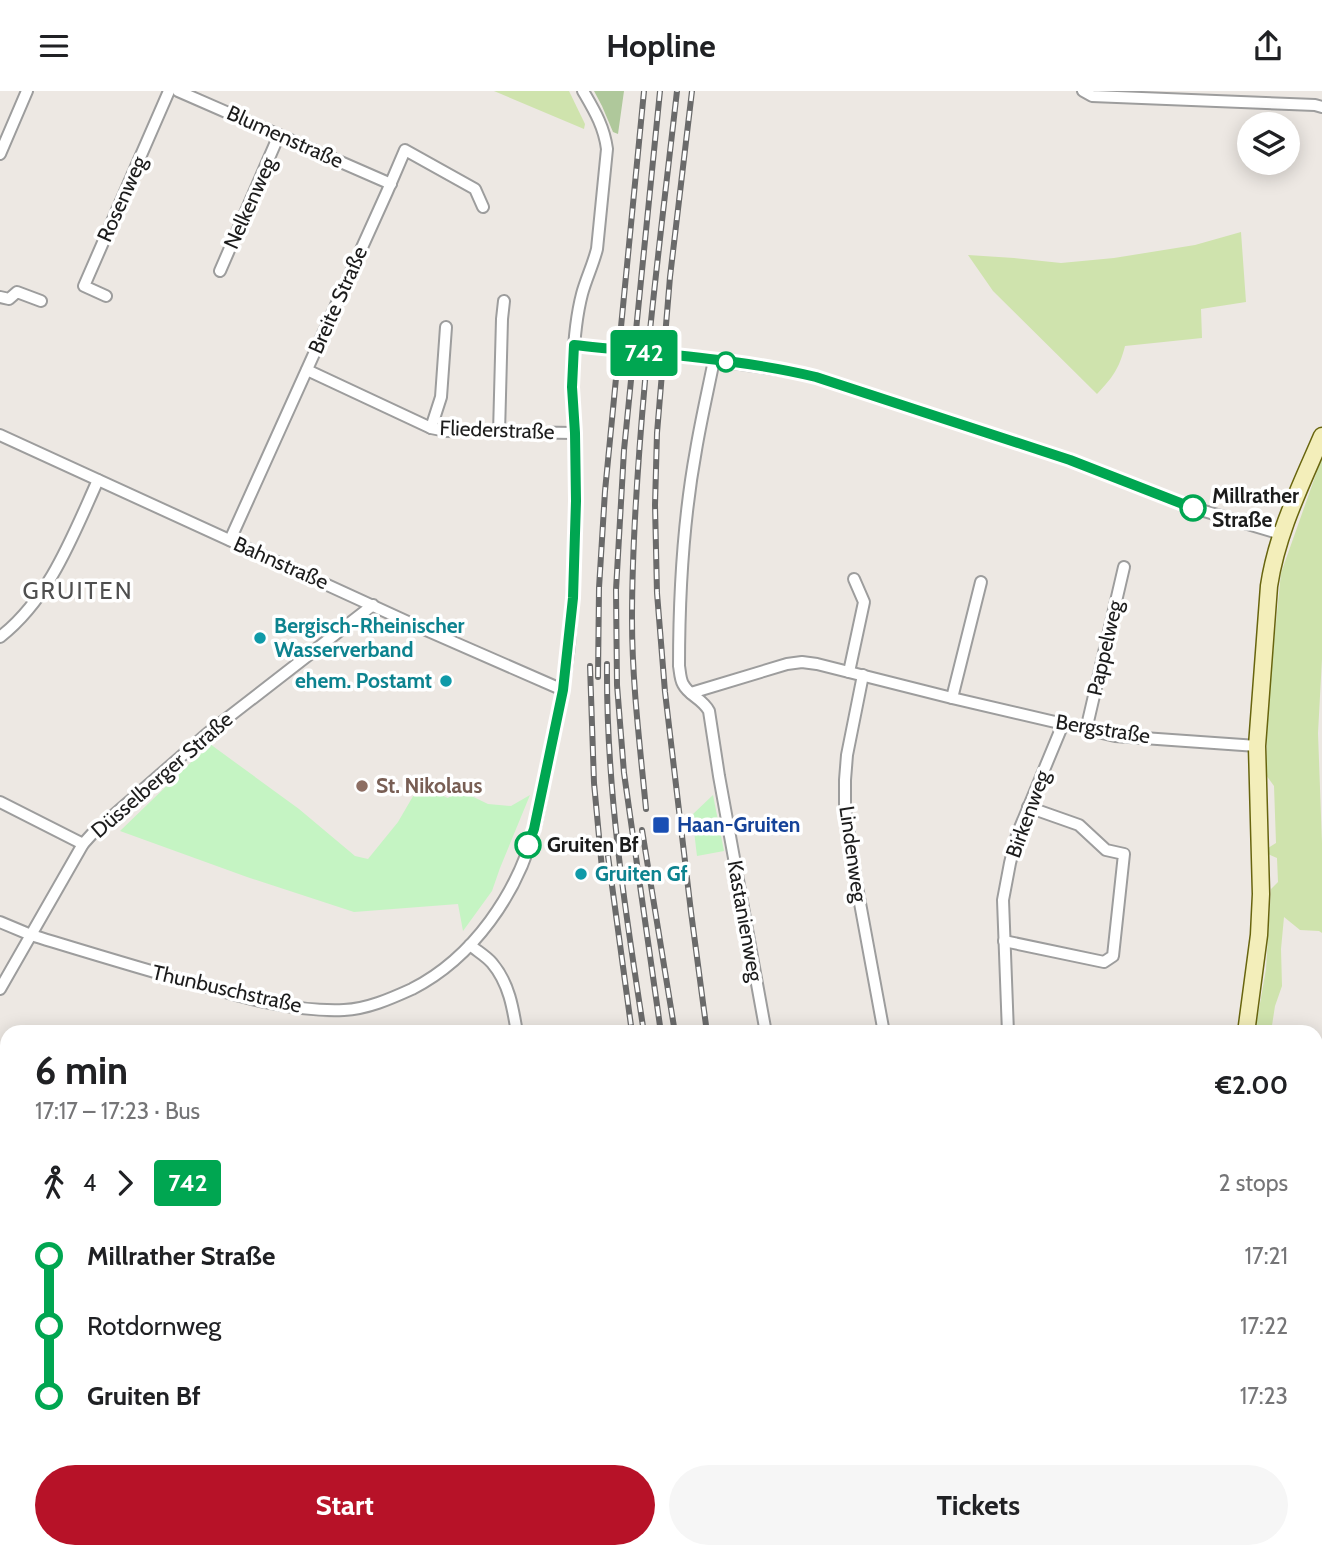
<!DOCTYPE html>
<meta charset="utf-8">
<style>
body{margin:0;font-family:Cabin,sans-serif;background:#f6f6f6;color:#202124;height:100vh;display:flex;flex-direction:column;font-size:26px;white-space:nowrap}
*{box-sizing:border-box;margin:0}
p{font-size:23px;color:#757577}
.icon{flex:none;width:38px;height:38px;fill:none;stroke:currentColor;stroke-width:2;stroke-linecap:round;stroke-linejoin:round}
.map{position:relative;flex:1;overflow:hidden}
.details{position:absolute;left:0px;top:934px;width:1323px;height:534px;display:flex;flex-direction:column;background:#fff;border-radius:21px 21px 0 0;box-shadow:0 4px 18px #0003}
.details>*{flex:none}
.badge{padding:0 14px;border-radius:5px;font-size:24px;line-height:46px}
.controls{position:absolute;left:1237px;top:21px;display:grid;gap:14px}
.controls a{display:grid;place-items:center;width:63px;height:63px;border-radius:50%;background:#fff;box-shadow:0 4px 18px #0003;font-size:35px}
.map>.badge{position:absolute;translate:-50% -50%;box-shadow:0 0 0 4px #fff}
.legs{display:flex;align-items:center;gap:10px;height:77px;padding:0 35px;font-size:23px}
.legs p{margin-inline-start:auto}
.overview{display:flex;align-items:center;justify-content:space-between;height:119px;padding:0 35px}
h1{font-size:38px;font-weight:700;line-height:52px}
.action{display:flex;gap:14px;margin-top:auto;padding:14px 35px}
.action a{flex:1;height:80px;border-radius:42px;background:#b71228;color:#fff;font-size:28px;font-weight:700;line-height:80px;text-align:center}
.action a+a{background:#f6f6f6;color:#202124}
ul{padding:0 35px;list-style:none}
li{display:flex;align-items:center;gap:24px;height:70px;font-size:26px}
li i{display:grid;place-items:center;width:10px;height:100%;margin:0 9px;background:currentColor}
li i::after{content:'';width:18px;height:18px;margin:-9px;border:5px solid;border-radius:50%;background:#fff}
li p{margin-inline-start:auto}
li:first-child i{background:linear-gradient(#0000 50%,currentColor 0)}
li:last-child i{background:linear-gradient(currentColor 50%,#0000 0)}
header{display:flex;justify-content:space-between;align-items:center;height:91px;padding:0 35px;background:#fff;font-size:32px;font-weight:700}
.map>svg:first-child{display:block}
</style>
<header><svg class="icon" aria-label="menu" viewBox="0 0 24 24"><path d="M4 6h16M4 12h16M4 18h16"/></svg>Hopline<svg class="icon" aria-label="share" viewBox="0 0 24 24"><path d="M12 15V3M7 8l5-5 5 5M5 13v7h14v-7"/></svg></header>
<div class="map">
<svg width="1322" height="1468" viewBox="0 0 1322 1468">
<rect width="100%" height="100%" fill="#ede8e3"/>
<g fill="#cfe3ad">
<path d="M 494,0 L 569,0 L 585,33 L 584,38 Z"/>
<path d="M 1241,141 L 1246,211 L 1201,218 L 1202,247 L 1125,255 C 1119,278 1113,286 1097,303 L 993,200 L 968,164 L 1014,167 L 1061,172 L 1114,167 L 1195,154 Z"/>
<path d="M 1322,366 L 1322,568 L 1318,642 L 1322,752 L 1322,842 L 1319,840 L 1300,839 L 1284,826 L 1281,858 L 1282,895 L 1275,915 L 1271,941 L 1255,941 L 1266,878 L 1271,798 L 1278,791 L 1277,767 L 1268,763 L 1268,757 L 1276,752 L 1274,695 L 1266,684 L 1268,611 L 1281,482 Z"/>
<path d="M 747,1461 L 875,1461 L 879,1468 L 748,1468 Z"/>
</g>
<g fill="#afc89b">
<path d="M 594,0 L 624,0 L 618,43 L 613,41 L 602,15 Z"/>
<path d="M 256,1461 L 323,1461 L 309,1468 L 258,1468 Z"/>
<path d="M 417,1461 L 550,1461 L 555,1468 L 416,1468 Z"/>
<path d="M 640,1461 L 702,1461 L 704,1468 L 640,1468 Z"/>
</g>
<g fill="#c5f4c3">
<path d="M 210,653 L 299,718 L 355,765 L 368,768 L 398,731 L 419,695 L 448,707 L 457,698 L 488,713 L 511,715 L 530,704 L 500,777 L 492,800 L 463,840 L 458,813 L 354,821 L 247,786 L 120,740 Z"/>
<path d="M 713,704 L 724,760 L 697,765 L 692,724 Z"/>
</g>
<g fill="none" stroke-linecap="round" stroke-linejoin="round">
<path stroke="#a7d2d7" stroke-width="3.5" d="M 460,1461 L 462,1468"/>
<defs>
<g id="street">
<path d="M 178,0 L 391,93"/>
<path d="M 1083,0 L 1092,5 L 1315,14 L 1322,16"/>
<path d="M 0,63 L 27,0"/>
<path d="M 220,180 L 279,44"/>
<path d="M 106,205 L 84,195 L 169,0"/>
<path d="M 0,206 L 9,208 L 17,201 L 41,210"/>
<path d="M 699,267 L 795,281 L 816,286 L 1070,369 L 1194,417 L 1281,443"/>
<path d="M 714,269 C 708,299 701,329 696,359 C 683,430 679,503 679,575 C 680,580 680,588 683,593 C 689,605 702,607 709,620 L 719,685 L 766,942"/>
<path d="M 307,279 L 431,337 L 446,340 L 575,342"/>
<path d="M 431,337 L 441,306 L 446,236"/>
<path d="M 499,342 L 502,228 L 504,210"/>
<path d="M 0,344 L 419,536 L 563,599"/>
<path d="M 230,449 L 387,101 L 405,59 L 475,98 L 483,116"/>
<path d="M 0,546 C 50,507 73,444 98,389"/>
<path d="M 849,581 L 864,511 L 854,488"/>
<path d="M 863,584 L 847,664 L 845,689 L 845,717 L 855,785 L 884,942"/>
<path d="M 691,602 L 787,573 L 802,571 L 817,573 L 952,607 L 1115,645 L 1257,655"/>
<path d="M 952,607 L 981,491"/>
<path d="M 1086,639 L 1124,476"/>
<path d="M 0,711 L 83,753"/>
<path d="M 0,831 L 31,844 C 87,861 142,878 197,893 C 245,907 294,921 344,919 C 367,918 390,908 412,898 C 473,867 518,802 535,736 C 540,715 543,693 548,672 C 556,633 565,594 569,554 C 573,507 575,459 576,411 C 576,387 576,363 575,340 C 574,318 571,296 573,274 C 574,250 576,226 582,203 C 586,188 593,174 597,158 L 607,58 C 604,35 594,19 583,0"/>
<path d="M 1004,850 L 1104,871 L 1113,865 L 1124,763 L 1106,759 L 1079,734 L 1028,716"/>
<path d="M 470,854 C 477,860 486,865 492,872 C 509,892 513,917 517,942"/>
<path d="M 0,898 L 83,753 L 92,743 L 208,642 L 373,514"/>
<path d="M 1008,942 L 1003,809 L 1010,772 L 1017,744 L 1063,633"/>
<path d="M 0,1403 L 7,1401"/>
<path d="M 677,1461 L 678,1468"/>
<path d="M 1072,1461 L 1085,1468"/>
<path d="M 1157,1468 L 1158,1461"/>
</g>
<g id="secondary">
<path d="M 1246,942 L 1259,844 L 1261,803 L 1257,655 L 1269,495 C 1277,442 1301,394 1322,345"/>
<path d="M 1237,1468 L 1238,1461"/>
</g>
</defs>
<use href="#street" stroke="#9d9d9d" stroke-width="14"/>
<use href="#secondary" stroke="#68650e" stroke-width="19"/>
<use href="#street" stroke="#fff" stroke-width="10"/>
<use href="#secondary" stroke="#f3eeba" stroke-width="16"/>
<defs>
<g id="rail">
<path d="M 660,0 L 624,359 L 616,499 L 617,594 L 624,682 L 661,942"/>
<path d="M 692,0 L 670,186 L 657,342 L 655,414 L 657,502 L 665,601 L 691,821 L 707,942"/>
<path d="M 607,573 C 606,697 625,819 644,942"/>
<path d="M 590,575 L 594,692 L 602,778"/>
<path d="M 598,586 L 599,497 L 605,400 L 644,0"/>
<path d="M 646,718 C 640,655 632,592 632,528 C 632,448 638,369 645,290 C 654,193 666,97 677,0"/>
<path d="M 642,739 L 675,942"/>
<path d="M 608,765 L 632,942"/>
<path d="M 710,1461 L 711,1468"/>
<path d="M 723,1461 L 724,1468"/>
</g>
</defs>
<use href="#rail" stroke="#6a6a6a" stroke-width="6"/>
<use href="#rail" stroke="#fff" stroke-width="3.5" stroke-dasharray="10" stroke-linecap="butt"/>
<defs>
<path id="street-bridge" d="M 592,256 L 699,267"/>
</defs>
<use href="#street-bridge" stroke="#9d9d9d" stroke-width="14" stroke-linecap="butt"/>
<use href="#street-bridge" stroke="#fff" stroke-width="10"/>
</g>
<g fill="none" stroke-linecap="round" stroke-linejoin="round">
<defs>
<path id="line-1" d="M 528,754 L 534,738 L 563,599 L 573,507 L 576,410 L 575,342 L 572,296 L 574,254 C 654,263 737,267 816,286 L 1070,369 L 1193,417"/>
</defs>
<use href="#line-1" stroke="#fff" stroke-width="16"/>
<use href="#line-1" stroke="#00a651" stroke-width="10"/>
</g>
<g fill="#fff" stroke="#00a651" stroke-width="3.5">
<circle cx="726" cy="271" r="9"/>
<circle cx="1193" cy="417" r="12"/>
<circle cx="528" cy="754" r="12"/>
</g>
<g fill="#0f9aa8" stroke="#fff" stroke-width="2.5">
<circle cx="260" cy="547" r="7"/>
<circle cx="446" cy="590" r="7"/>
<circle cx="581" cy="783" r="7"/>
</g>
<circle fill="#8d6e63" stroke="#fff" stroke-width="2.5" cx="362" cy="695" r="7"/>
<rect fill="#1a4fb4" stroke="#fff" stroke-width="2.5" x="652" y="725" width="18" height="18" rx="3.5"/>
<g text-anchor="middle" stroke-width="7" stroke-linejoin="round" paint-order="stroke">
<g font-size="21" fill="#1c1c1c" stroke="#fff">
<text transform="translate(285 46) rotate(24)" y="7">Blumenstraße</text>
<text transform="translate(122 108) rotate(-66)" y="7">Rosenweg</text>
<text transform="translate(250 112) rotate(-66)" y="7">Nelkenweg</text>
<text transform="translate(338 209) rotate(-66)" y="7">Breite Straße</text>
<text transform="translate(497 339) rotate(2)" y="7">Fliederstraße</text>
<text transform="translate(281 472) rotate(24)" y="7">Bahnstraße</text>
<text transform="translate(1105 557) rotate(-77)" y="7">Pappelweg</text>
<text transform="translate(1103 638) rotate(9)" y="7">Bergstraße</text>
<text transform="translate(162 684) rotate(-41)" y="7">Düsselberger Straße</text>
<text transform="translate(1028 723) rotate(-70)" y="7">Birkenweg</text>
<text transform="translate(853 763) rotate(82)" y="7">Lindenweg</text>
<text transform="translate(745 830) rotate(80)" y="7">Kastanienweg</text>
<text transform="translate(227 898) rotate(13)" y="7">Thunbuschstraße</text>
</g>
<g font-size="21" font-weight="bold" fill="#1c1c1c" stroke="#fff" text-anchor="start">
<text x="1212" y="412">Millrather<tspan x="1212" dy="24">Straße</tspan></text>
<text x="547" y="761">Gruiten Bf</text>
</g>
<g font-size="21" font-weight="bold" fill="#0d838f" stroke="#fff" text-anchor="start">
<text x="274" y="542">Bergisch-Rheinischer<tspan x="274" dy="24">Wasserverband</tspan></text>
<text x="432" y="597" text-anchor="end">ehem. Postamt</text>
<text x="595" y="790">Gruiten Gf</text>
</g>
<g font-size="21" font-weight="bold" fill="#785e54" stroke="#fff" text-anchor="start">
<text x="376" y="702">St. Nikolaus</text>
</g>
<g font-size="21" font-weight="bold" fill="#164399" stroke="#fff" text-anchor="start">
<text x="677" y="741">Haan-Gruiten</text>
</g>
<g font-size="24" letter-spacing="2" fill="#4f4f4f" stroke="#fff">
<text x="78" y="508">GRUITEN</text>
</g>
</g>
</svg>
<div class="controls">
<a><svg class="icon" aria-label="layers" viewBox="0 0 24 24"><path d="M12 4l9 5-9 5-9-5zM3 14l9 5 9-5"/></svg></a>
</div>
<b class="badge" style="left:644px;top:262px;background:#00a651;color:#fff">742</b>
<section class="details">
<div class="overview"><div><h1>6 min</h1><p>17:17 – 17:23 · Bus</p></div><b>€2.00</b></div>
<div class="legs"><svg class="icon" aria-label="walk" viewBox="0 0 24 24"><circle cx="13" cy="4" r="2"/><path d="M13 8l-2 6 4 7M11 14l-3 7M7 12l3-4h3l4 4"/></svg>4<svg class="icon" aria-label="forward" viewBox="0 0 24 24"><path d="M9 5l7 7-7 7"/></svg><b class="badge" style="background:#00a651;color:#fff">742</b><p>2 stops</p></div>
<ul>
<li><i style="color:#00a651"></i><b>Millrather Straße</b><p>17:21</p></li>
<li><i style="color:#00a651"></i><span>Rotdornweg</span><p>17:22</p></li>
<li><i style="color:#00a651"></i><b>Gruiten Bf</b><p>17:23</p></li>
</ul>
<div class="action"><a>Start</a><a>Tickets</a></div>
</section>
</div>
